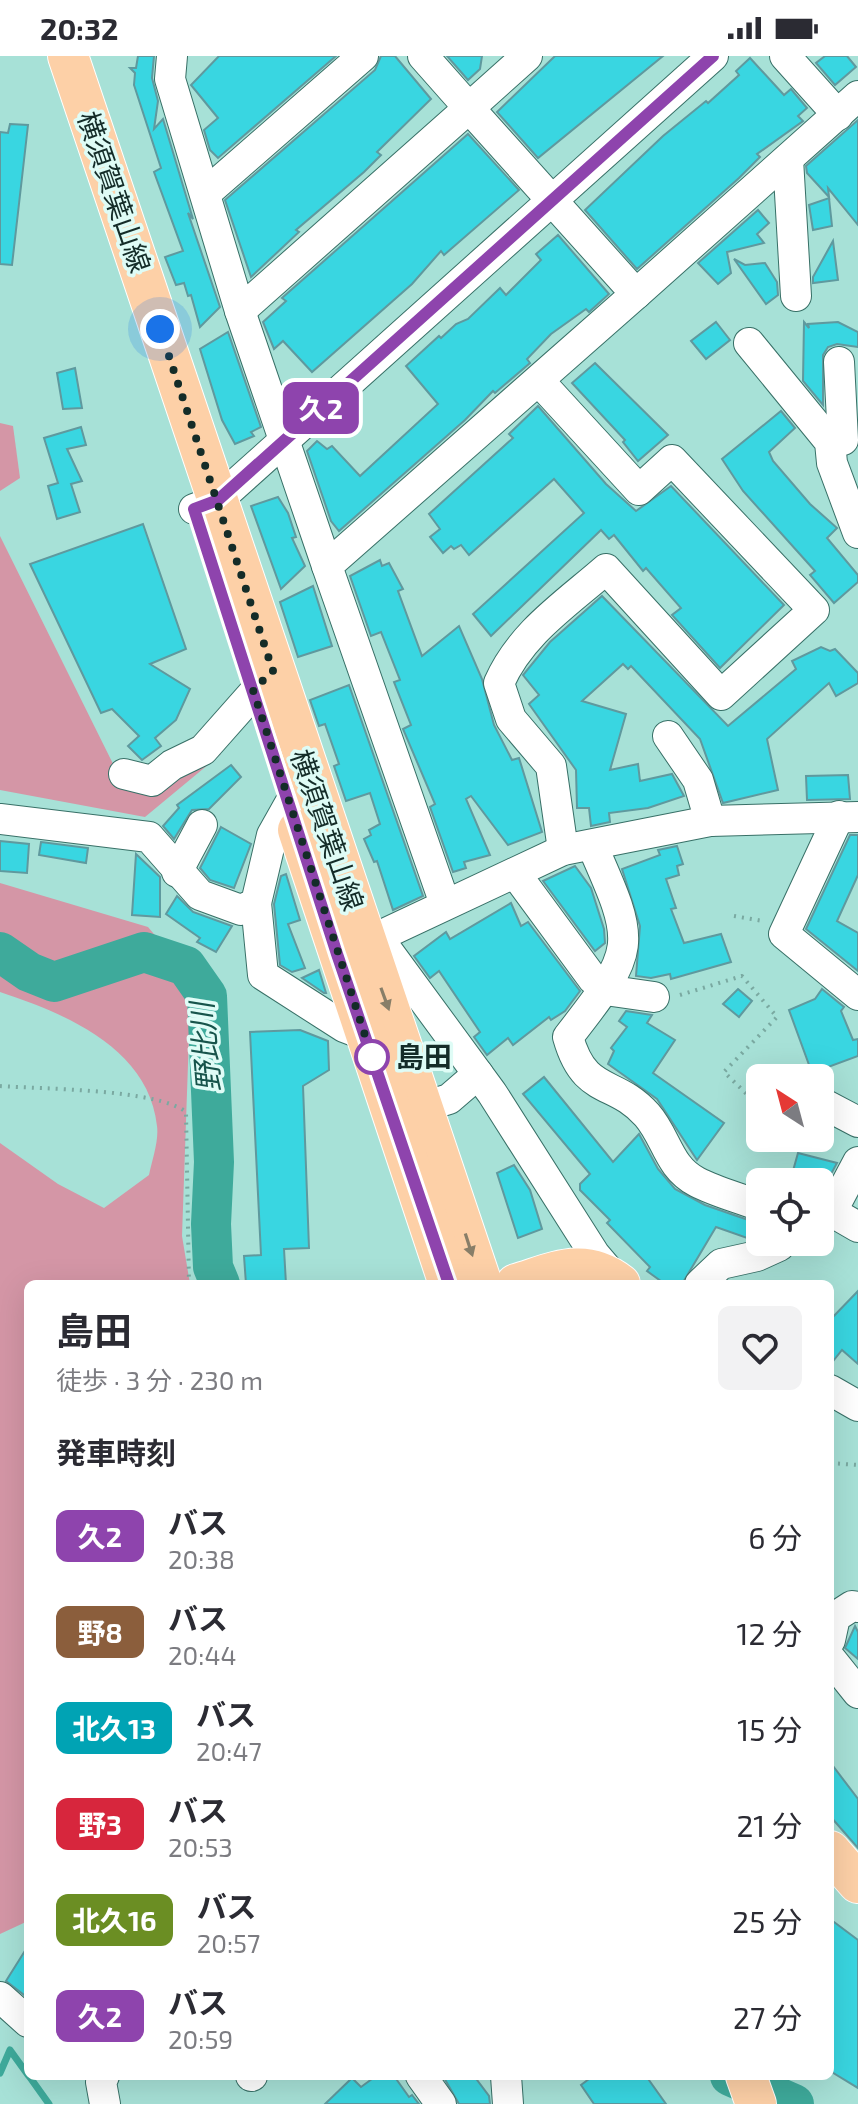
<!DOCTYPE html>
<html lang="ja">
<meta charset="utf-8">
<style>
body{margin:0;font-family:"Exo 2","Noto Sans JP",sans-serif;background:#f2f2f3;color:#2b2b33;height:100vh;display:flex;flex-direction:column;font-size:30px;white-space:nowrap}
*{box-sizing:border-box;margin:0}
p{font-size:26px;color:#7c7c81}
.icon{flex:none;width:44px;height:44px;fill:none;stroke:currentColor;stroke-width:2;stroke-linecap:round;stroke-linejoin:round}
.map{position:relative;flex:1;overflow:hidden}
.sheet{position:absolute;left:24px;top:1224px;width:810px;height:800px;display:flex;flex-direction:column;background:#fff;border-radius:12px;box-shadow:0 8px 32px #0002}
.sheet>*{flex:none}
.badge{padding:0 16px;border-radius:12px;font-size:28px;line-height:52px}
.needle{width:52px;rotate:324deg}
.buttons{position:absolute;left:746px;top:1008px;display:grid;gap:16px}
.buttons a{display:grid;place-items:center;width:88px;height:88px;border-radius:12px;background:#fff;box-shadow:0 8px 32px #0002;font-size:40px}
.you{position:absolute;width:40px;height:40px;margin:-20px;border:6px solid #fff;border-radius:50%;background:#1a73e8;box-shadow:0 0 0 12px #1a73e833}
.map>.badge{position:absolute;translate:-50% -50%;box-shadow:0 0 0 4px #fff}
h2{padding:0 32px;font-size:30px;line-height:72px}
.round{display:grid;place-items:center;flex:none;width:84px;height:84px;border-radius:12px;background:#f2f2f3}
.summary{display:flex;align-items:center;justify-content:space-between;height:136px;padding:0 32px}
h1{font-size:38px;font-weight:700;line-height:60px}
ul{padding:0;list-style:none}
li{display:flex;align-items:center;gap:24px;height:96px;padding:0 32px}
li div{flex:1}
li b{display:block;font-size:30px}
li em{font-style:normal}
li .badge{min-width:88px;font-weight:700;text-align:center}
.status{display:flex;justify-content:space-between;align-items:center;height:56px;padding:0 40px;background:#fff;direction:ltr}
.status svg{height:22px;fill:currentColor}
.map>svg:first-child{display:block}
</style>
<div class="status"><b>20:32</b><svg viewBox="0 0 49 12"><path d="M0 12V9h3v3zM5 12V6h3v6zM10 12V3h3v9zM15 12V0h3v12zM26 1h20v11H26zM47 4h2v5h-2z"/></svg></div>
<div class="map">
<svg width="858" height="2048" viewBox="0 0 858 2048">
<rect width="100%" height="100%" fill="#a7e1d7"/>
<g fill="#d496a6">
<path d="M 0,367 L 13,370 L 20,422 L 0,435 Z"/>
<path d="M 0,480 L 126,734 L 202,674 L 221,698 L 145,761 L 0,734 Z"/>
<path d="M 0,827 L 148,871 L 191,922 L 182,1180 L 190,1228 L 28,1228 L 28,1865 L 0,1878 L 0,1087 L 58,1128 L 104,1152 L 149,1119 C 152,1104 159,1085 157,1070 C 149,992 64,957 0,936 Z"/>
</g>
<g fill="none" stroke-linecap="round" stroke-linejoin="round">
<g stroke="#3eaa9b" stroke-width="7">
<path d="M 0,2017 L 10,1994 L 28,2019"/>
<path d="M 29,2020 L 49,2048"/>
</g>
<g stroke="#3eaa9b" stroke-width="40">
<path d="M 0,896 L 29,916 L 54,926 L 144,896 L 186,910 L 207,940 L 214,1106 L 211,1168 L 213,1211 L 220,1228"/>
<path d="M 730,2020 L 794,2048"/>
</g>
</g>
<g fill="#39d6e1" stroke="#5f999e" stroke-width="2">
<path d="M 138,0 L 154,0 L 152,22 L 158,45 L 154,73 L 163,63 L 193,163 L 188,157 L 220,251 L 200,271 L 191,239 L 188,240 L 184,227 L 176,229 L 165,201 L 183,195 L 154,116 L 161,112 L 134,29 L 135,17 L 130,12 L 136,12 Z"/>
<path d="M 219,0 L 336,0 L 218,102 L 210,94 L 204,74 L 218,62 L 191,29 Z"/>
<path d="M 381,0 L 395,0 L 431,43 L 377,96 L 381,99 L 364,116 L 296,174 L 299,176 L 251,221 L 225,144 L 375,14 Z"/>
<path d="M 447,0 L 482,0 L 480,13 L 468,24 Z"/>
<path d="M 555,0 L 663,0 L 538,102 L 497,56 Z"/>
<path d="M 825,0 L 847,0 L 856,11 L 835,29 L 816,7 Z"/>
<path d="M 750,2 L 784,39 L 791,33 L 807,52 L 798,60 L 803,65 L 757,98 L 760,101 L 739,122 L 637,213 L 585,154 L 663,80 L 706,45 L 708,47 L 739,19 L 736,15 Z"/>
<path d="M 858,64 L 858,169 L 828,132 L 829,141 L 807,117 L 806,110 Z"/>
<path d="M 10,68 L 28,69 L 12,209 L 0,208 L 0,76 L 8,77 Z"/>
<path d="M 468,78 L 519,134 L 444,199 L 441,195 L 412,228 L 312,316 L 283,285 L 274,293 L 263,266 L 286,245 L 282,242 Z"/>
<path d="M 829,142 L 832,170 L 813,174 L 809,149 Z"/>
<path d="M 758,154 L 769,167 L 757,178 L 764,187 L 727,196 L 731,217 L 718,228 L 698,207 Z"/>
<path d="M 558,179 L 609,238 L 589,256 L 586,253 L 551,278 L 527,303 L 530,307 L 495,337 L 493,335 L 465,364 L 339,475 L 331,465 L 307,395 L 317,385 L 327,393 L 332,390 L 360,420 L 438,348 L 406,310 L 439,280 L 441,282 L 456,268 L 468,263 L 500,232 L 506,239 L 541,204 L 536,198 Z"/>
<path d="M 833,185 L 838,224 L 813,227 L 813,221 Z"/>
<path d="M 734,203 L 745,209 L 765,207 L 777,226 L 778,239 L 766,248 Z"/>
<path d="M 716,266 L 730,284 L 706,303 L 691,285 Z"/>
<path d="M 804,266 L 809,272 L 808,268 L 838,266 L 858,276 L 858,291 L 837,288 L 828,291 L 823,299 L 823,349 L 803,325 Z"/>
<path d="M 228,276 L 261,371 L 251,376 L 254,380 L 235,388 L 222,364 L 200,293 Z"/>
<path d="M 595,307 L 668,379 L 638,405 L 623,386 L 625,384 L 572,327 Z"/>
<path d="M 75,312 L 82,352 L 63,353 L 57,317 Z"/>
<path d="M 538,350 L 606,428 L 636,455 L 671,430 L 784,549 L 720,612 L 672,559 L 681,552 L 646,512 L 643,515 L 614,479 L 609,483 L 601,474 L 491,580 L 473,558 L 584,457 L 554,423 L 469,499 L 461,489 L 454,493 L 451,490 L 443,497 L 430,481 L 440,473 L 429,458 L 513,382 L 509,378 Z"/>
<path d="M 781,355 L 795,372 L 769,396 L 773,405 L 810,448 L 837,472 L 827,482 L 858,519 L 858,526 L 834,547 L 810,519 L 815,515 L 743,435 L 722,403 Z"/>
<path d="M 81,371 L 86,389 L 67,393 L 82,425 L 71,428 L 80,456 L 57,463 L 48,430 L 58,427 L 44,382 Z"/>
<path d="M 278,441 L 288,457 L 296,481 L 292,482 L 305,510 L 281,533 L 251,450 Z"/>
<path d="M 143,468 L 186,593 L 150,608 L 190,633 L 176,664 L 155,682 L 161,690 L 142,704 L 128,690 L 139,680 L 112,653 L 101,657 L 30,508 Z"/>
<path d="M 380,504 L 382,510 L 389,507 L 403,533 L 398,535 L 422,600 L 459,570 L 482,623 L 494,669 L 512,704 L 519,702 L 542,776 L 508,789 L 471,740 L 466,743 L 490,799 L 464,806 L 466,812 L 453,816 L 430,751 L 435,748 L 403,673 L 411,669 L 394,626 L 400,624 L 381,576 L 371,580 L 350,520 Z"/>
<path d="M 313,530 L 332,590 L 298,601 L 280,546 Z"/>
<path d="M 602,540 L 728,670 L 796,613 L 792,605 L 821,591 L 830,595 L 835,593 L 858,617 L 858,627 L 836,640 L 829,627 L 767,683 L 778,734 L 723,747 L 700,683 L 631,610 L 628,613 L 623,608 L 582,645 L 626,658 L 610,714 L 638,708 L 640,725 L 672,718 L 684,740 L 648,752 L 609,757 L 610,766 L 591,770 L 589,752 L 577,752 L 576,714 L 529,648 L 539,639 L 523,619 L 550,586 Z"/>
<path d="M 349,629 L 423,840 L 393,854 L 377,805 L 374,806 L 364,783 L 371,779 L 369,774 L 380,768 L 370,737 L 346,745 L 334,710 L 339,708 L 325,668 L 319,670 L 310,644 Z"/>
<path d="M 231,709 L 241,721 L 209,753 L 192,754 L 174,783 L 163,770 L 179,752 L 177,749 Z"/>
<path d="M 848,719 L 850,743 L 807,744 L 806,720 Z"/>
<path d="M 221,771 L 251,788 L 234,832 L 210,824 L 200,812 Z"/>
<path d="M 850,779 L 858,779 L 858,819 L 837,865 L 858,877 L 858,915 L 806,873 Z"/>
<path d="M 0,785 L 29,788 L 27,817 L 0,815 Z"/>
<path d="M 41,786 L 88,792 L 86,807 L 39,799 Z"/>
<path d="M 677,790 L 683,808 L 677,810 L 679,819 L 666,823 L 676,852 L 671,853 L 684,887 L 721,878 L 731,906 L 671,923 L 670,918 L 651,922 L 636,920 L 640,870 L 622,813 L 660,799 L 658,794 Z"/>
<path d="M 136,798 L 160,821 L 160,861 L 132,859 Z"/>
<path d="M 575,810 L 591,832 L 604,873 L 605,887 L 595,895 L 543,825 Z"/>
<path d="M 286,818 L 300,864 L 288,868 L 305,912 L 292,916 L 280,909 L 274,848 L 281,820 Z"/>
<path d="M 177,840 L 193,856 L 232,870 L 216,896 L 197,886 L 200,882 L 166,858 Z"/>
<path d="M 511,847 L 521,870 L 528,866 L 580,935 L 565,955 L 551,964 L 549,961 L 513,989 L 508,982 L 487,999 L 474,981 L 480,976 L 439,915 L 430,922 L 414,900 L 446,876 L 450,883 Z"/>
<path d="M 319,914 L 326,937 L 324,937 L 302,922 Z"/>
<path d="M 738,933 L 752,945 L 739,961 L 723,948 Z"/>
<path d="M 822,933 L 844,951 L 841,955 L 853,984 L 858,983 L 858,1000 L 812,1017 L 789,954 L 815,943 Z"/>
<path d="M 626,955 L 652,959 L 647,967 L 675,984 L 653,1017 L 724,1067 L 697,1104 L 657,1043 L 608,1008 L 614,995 L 611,992 L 627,971 L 619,965 Z"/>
<path d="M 300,974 L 328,985 L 329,1014 L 303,1030 L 309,1192 L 284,1193 L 286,1228 L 246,1228 L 244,1200 L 261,1199 L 250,976 Z"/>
<path d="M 544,1021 L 613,1106 L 639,1078 L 658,1113 L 675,1133 L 705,1149 L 760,1168 L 760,1179 L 750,1183 L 716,1171 L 682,1228 L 665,1228 L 647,1215 L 650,1211 L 607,1167 L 610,1164 L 580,1134 L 580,1128 L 590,1118 L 523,1038 Z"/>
<path d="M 798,1097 L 837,1107 L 824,1131 L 820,1126 L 791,1122 Z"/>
<path d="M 514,1109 L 530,1134 L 542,1173 L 518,1182 L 497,1117 Z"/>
<path d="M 858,1235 L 858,1308 L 842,1294 L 830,1309 L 830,1264 Z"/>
<path d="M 855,1570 L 858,1576 L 858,1603 L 845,1592 Z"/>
<path d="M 830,1706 L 858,1743 L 858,1792 L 830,1760 Z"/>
<path d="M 830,1863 L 858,1884 L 858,2032 L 830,2015 Z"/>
<path d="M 28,1890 L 28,1942 L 6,1925 Z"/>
<path d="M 376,2020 L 394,2020 L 409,2041 L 412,2039 L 419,2048 L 325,2048 L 352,2022 L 361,2031 Z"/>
<path d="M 443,2020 L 474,2020 L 489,2040 L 490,2048 L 459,2048 Z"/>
<path d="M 593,2020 L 646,2020 L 666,2048 L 594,2048 L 581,2029 Z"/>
</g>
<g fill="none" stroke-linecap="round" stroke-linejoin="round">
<defs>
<g id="minor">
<path d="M 172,0 L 170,23 L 240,255 L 469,52 L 423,0"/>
<path d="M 785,0 L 838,59"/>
<path d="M 788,103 L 796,240"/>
<path d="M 206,137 L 363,0"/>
<path d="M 636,238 L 858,40"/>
<path d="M 240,255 L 327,510"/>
<path d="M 749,287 L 830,386 L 832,407 L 858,477"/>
<path d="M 839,306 L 843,384"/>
<path d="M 539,325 L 639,434 L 672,404 L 814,554 L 721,639 L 606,513 C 566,548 521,577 499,627 L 511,663 L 551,710 L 563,794"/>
<path d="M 194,453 L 218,444 L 713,0"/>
<path d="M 668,680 L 698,724 L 710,765"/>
<path d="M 124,718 L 152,725 L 172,709 L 203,694 L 273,615"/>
<path d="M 839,760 L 784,878 L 858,939"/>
<path d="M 0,763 L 149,781 L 200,839 L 241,854 L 256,847 L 272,779 L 290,747"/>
<path d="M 592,789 C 637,890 637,893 568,981 C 585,1041 614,1022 647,1059 C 667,1082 668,1111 697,1126 C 716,1136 740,1142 760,1150"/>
<path d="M 177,816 L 202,769"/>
<path d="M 515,817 L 593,923 L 605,934 L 654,941"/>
<path d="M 256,847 L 263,919 L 344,971 L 365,979"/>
<path d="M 445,848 L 327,510 L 636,238 L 469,52 L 527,0"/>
<path d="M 379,883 L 492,1037 L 595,1199 L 618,1226"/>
<path d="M 350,894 L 563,794 L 710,765 L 858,761"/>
<path d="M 820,1046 L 858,1066"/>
<path d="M 423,1051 L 449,1043 L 478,1018"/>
<path d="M 820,1149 L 858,1171"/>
<path d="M 832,1155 L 858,1106"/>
<path d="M 700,1228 L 721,1208 L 757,1200 L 779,1190 L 779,1186"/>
<path d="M 830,1334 L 858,1350"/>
<path d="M 830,1584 L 835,1561 L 852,1550 L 858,1551"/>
<path d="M 830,1602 L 858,1637"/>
<path d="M 0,1941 L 28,1966"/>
<path d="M 104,2020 L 101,2026 L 105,2048"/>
<path d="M 251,2020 L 252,2020"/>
<path d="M 421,2020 L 441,2048"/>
<path d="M 506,2020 L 508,2048"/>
</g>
<g id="major">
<path d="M 68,0 L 482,1228"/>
<path d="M 298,774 L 449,1228"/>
<path d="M 516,1228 C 556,1216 584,1200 620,1228"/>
<path d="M 830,1795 L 858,1827"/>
<path d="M 746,2020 L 756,2048"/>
</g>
</defs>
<use href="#minor" stroke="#387067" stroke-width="32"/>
<use href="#major" stroke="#fff" stroke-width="42"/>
<g stroke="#7aa9a1" stroke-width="4" stroke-dasharray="2 6" stroke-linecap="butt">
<path d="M 734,860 L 763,865"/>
<path d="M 680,939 L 742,920 L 777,961 L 724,1016 L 760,1051"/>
<path d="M 0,1030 C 41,1033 157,1033 186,1056 L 189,1228"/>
<path d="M 830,1407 L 858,1409"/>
</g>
<use href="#minor" stroke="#fff" stroke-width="30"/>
<use href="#major" stroke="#fdd0a7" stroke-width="40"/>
</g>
<defs><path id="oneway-solid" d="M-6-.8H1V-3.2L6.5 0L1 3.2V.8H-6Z" transform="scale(2)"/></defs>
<g fill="#887e68">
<use href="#oneway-solid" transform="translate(385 943) rotate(70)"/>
<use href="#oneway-solid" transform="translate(469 1189) rotate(72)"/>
</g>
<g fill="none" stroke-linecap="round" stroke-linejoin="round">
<defs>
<path id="line" d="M 449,1228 L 337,898 L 194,453 L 218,444 L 713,0"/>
</defs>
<use href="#line" stroke="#fff" stroke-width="18"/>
<use href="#line" stroke="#8e44ad" stroke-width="12"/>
<path stroke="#142c28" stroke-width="8" stroke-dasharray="0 14.4" d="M 160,273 L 273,615 L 253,634 L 374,1007 L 372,1001"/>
</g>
<circle fill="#fff" stroke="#8e44ad" stroke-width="4" cx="372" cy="1001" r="16"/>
<g text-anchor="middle" stroke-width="7" stroke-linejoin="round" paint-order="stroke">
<g font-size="28" fill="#142c28" stroke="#dffcf6">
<text transform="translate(114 136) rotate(71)" y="10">横須賀葉山線</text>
<text transform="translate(327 774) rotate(71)" y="10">横須賀葉山線</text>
</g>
<g font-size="28" font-weight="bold" fill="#142c28" stroke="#dffcf6" text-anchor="start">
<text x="396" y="1011">島田</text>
</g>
<g font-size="30" font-style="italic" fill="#17544b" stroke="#dffcf6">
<text transform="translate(206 991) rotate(-95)" y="10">野比川</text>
</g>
</g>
</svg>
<div class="buttons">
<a><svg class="needle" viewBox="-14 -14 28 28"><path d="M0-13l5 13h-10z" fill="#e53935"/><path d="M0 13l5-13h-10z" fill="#7c7c81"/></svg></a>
<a><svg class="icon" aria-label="locate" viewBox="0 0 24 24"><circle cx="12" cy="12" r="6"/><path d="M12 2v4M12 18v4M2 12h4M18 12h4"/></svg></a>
</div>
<div class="you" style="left:160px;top:273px"></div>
<b class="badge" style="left:321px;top:352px;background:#8e44ad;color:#fff">久2</b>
<section class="sheet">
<div class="summary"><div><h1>島田</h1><p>徒歩 · 3 分 · 230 m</p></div><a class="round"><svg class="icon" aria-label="heart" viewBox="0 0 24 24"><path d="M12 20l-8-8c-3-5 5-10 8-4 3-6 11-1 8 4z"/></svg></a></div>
<h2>発車時刻</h2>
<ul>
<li><span class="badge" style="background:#8e44ad;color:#fff">久2</span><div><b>バス</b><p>20:38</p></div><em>6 分</em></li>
<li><span class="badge" style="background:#8b5e3c;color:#fff">野8</span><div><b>バス</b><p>20:44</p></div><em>12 分</em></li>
<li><span class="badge" style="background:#00a3b4;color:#fff">北久13</span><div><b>バス</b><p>20:47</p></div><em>15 分</em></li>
<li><span class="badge" style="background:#d7263d;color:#fff">野3</span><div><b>バス</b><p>20:53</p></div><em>21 分</em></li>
<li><span class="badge" style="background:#6b8e23;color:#fff">北久16</span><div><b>バス</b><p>20:57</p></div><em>25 分</em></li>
<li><span class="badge" style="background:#8e44ad;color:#fff">久2</span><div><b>バス</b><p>20:59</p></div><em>27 分</em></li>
</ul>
</section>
</div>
